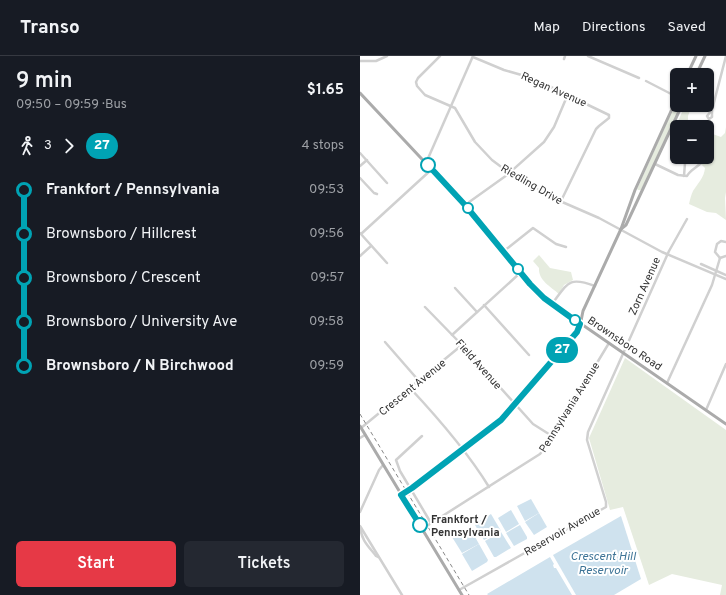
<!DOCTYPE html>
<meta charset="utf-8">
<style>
body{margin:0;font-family:Overpass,sans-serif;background:#242831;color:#f1f3f6;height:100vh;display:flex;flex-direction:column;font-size:15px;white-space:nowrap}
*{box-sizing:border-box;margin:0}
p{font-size:13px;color:#9ea1a6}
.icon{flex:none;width:22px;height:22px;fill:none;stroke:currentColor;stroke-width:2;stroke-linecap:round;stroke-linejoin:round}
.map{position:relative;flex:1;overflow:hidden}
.drawer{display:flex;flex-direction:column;background:#171b24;width:360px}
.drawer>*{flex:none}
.badge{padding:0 8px;border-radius:13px;font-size:14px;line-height:26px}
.fabs{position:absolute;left:310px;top:12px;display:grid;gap:8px}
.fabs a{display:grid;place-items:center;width:44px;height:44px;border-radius:6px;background:#171b24;box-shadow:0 1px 3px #0004;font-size:20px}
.map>.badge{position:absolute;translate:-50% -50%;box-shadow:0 0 0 2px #fff}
.legs{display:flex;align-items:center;gap:6px;height:44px;padding:0 16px;font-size:13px}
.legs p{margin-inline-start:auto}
.head{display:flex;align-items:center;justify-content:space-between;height:68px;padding:0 16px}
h1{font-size:22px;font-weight:600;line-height:30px}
.button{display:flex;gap:8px;margin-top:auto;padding:8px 16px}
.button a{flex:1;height:46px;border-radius:6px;background:#e63946;color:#fff;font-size:16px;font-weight:600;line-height:46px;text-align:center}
.button a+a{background:#242831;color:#f1f3f6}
ul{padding:0 16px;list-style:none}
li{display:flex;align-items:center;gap:14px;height:44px;font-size:15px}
li i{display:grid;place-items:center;width:6px;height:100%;margin:0 5px;background:currentColor}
li i::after{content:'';width:10px;height:10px;margin:-5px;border:3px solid;border-radius:50%;background:#171b24}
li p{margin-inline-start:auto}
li:first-child i{background:linear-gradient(#0000 50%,currentColor 0)}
li:last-child i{background:linear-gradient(currentColor 50%,#0000 0)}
header{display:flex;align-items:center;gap:24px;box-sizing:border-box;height:56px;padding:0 20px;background:#171b24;border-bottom:1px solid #363941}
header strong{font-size:19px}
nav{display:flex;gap:22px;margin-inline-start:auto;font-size:14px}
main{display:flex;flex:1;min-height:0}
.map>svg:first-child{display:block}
</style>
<header>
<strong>Transo</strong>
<nav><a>Map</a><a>Directions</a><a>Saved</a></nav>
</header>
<main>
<section class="drawer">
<div class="head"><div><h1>9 min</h1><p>09:50 – 09:59 · Bus</p></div><b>$1.65</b></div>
<div class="legs"><svg class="icon" aria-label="walk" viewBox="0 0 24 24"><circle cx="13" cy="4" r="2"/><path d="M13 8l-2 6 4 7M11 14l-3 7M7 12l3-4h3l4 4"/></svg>3<svg class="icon" aria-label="forward" viewBox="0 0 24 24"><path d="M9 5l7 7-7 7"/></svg><b class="badge" style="background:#00a3b4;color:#fff">27</b><p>4 stops</p></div>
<ul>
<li><i style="color:#00a3b4"></i><b>Frankfort / Pennsylvania</b><p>09:53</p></li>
<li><i style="color:#00a3b4"></i><span>Brownsboro / Hillcrest</span><p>09:56</p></li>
<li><i style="color:#00a3b4"></i><span>Brownsboro / Crescent</span><p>09:57</p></li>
<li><i style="color:#00a3b4"></i><span>Brownsboro / University Ave</span><p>09:58</p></li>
<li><i style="color:#00a3b4"></i><b>Brownsboro / N Birchwood</b><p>09:59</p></li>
</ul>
<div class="button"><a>Start</a><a>Tickets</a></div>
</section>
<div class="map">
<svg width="366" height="539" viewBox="0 0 366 539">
<rect width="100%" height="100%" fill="#fff"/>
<g fill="#e6ecdf">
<path d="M 317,44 L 317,49 L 321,49 L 281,134 L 278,134 L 277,133 Z"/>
<path d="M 325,49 L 332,49 L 328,60 L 328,66 L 335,71 L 322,71 L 319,67 L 315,75 L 314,75 Z"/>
<path d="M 366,71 L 366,136 L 365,142 L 366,164 L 356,157 L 347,156 L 329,148 C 330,144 331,139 333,135 C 338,127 344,122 345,112 L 340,107 L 339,101 L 347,101 C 351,96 353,91 349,83 L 347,82 L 347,76 L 361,81 L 365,77 Z"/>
<path d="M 179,199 L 190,212 L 211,216 L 213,224 L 204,229 L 199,238 C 191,231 178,224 179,212 L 173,205 Z"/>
<path d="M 265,302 L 366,374 L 366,539 L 360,539 L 362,529 L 312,518 L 289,529 L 263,451 L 250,454 L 229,382 Z"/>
</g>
<g fill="#cfe2ee">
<path d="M 171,443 L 179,457 L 165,465 L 157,450 Z"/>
<path d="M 151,454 L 159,468 L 146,476 L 138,462 Z"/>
<path d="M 179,457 L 187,471 L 174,479 L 165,466 Z"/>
<path d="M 131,458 L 141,475 L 124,484 L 115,469 L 116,467 Z"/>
<path d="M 261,460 L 281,523 L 254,539 L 216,539 L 193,499 Z"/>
<path d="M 160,469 L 167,481 L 167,483 L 154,490 L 146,477 Z"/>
<path d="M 108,472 L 110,472 L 119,488 L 102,497 L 92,481 Z"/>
<path d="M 141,476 L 151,492 L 136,501 L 134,501 L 125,485 Z"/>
<path d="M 119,488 L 128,504 L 127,506 L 112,515 L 102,498 Z"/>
<path d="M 190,501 L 194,508 L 193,509 L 194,512 L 196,512 L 212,539 L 128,539 L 127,538 Z"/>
</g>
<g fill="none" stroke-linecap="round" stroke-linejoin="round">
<g stroke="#d0d0d0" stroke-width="2.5">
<path d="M 80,0 L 58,22 L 56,26 L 57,30 L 65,39 L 95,52 L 115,86 L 132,104 L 144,113 L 193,142 L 239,162 L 302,196 L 366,223"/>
<path d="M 228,0 L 279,22"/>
<path d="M 113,1 L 144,14 L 172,22 L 249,59 L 249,62 L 239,70 L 236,73 L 201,145"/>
<path d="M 204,3 L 205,0"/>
<path d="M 0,5 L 16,5 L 27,0"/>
<path d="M 286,25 L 317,41"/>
<path d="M 352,54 L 347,60 L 349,63 L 352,61 L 352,54 L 366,0"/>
<path d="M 0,97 L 27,127"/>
<path d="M 66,107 L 113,0"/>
<path d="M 295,108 L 318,119 L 327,120 C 331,112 342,110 345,101"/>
<path d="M 0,110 L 7,104"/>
<path d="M 324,120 L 325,107 L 328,101"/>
<path d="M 0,122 L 14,137 L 17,138"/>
<path d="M 105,149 L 147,119 L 184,86 L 194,71 L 208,38"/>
<path d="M 0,177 L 27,207"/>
<path d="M 1,178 L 72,113"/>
<path d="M 144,195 L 173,172 L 196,188 L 206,191"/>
<path d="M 0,200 L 11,190"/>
<path d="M 360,202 L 355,196 L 357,188 L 361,185 L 366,186"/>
<path d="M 360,202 L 366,200"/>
<path d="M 341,208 L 366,219"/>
<path d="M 95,232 L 117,256"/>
<path d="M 192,248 C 208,227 208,220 235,230"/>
<path d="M 124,249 L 169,299"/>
<path d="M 65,251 L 102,289 L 173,368 L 192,380"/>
<path d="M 92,279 L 160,217"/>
<path d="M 25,286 L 59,325"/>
<path d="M 307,327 L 352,229 L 360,202"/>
<path d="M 50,332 C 79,363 107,395 129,431"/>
<path d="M 346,354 L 366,308"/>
<path d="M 1,372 L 102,289"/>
<path d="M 62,380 L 36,404 L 40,415 L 71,467"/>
<path d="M 0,382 L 5,379"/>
<path d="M 0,456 L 19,414 L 23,409"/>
<path d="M 0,470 L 42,539"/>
<path d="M 1,472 C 0,483 10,492 16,500 L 18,501"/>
<path d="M 62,473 L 180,398 L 188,388 L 249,287"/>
<path d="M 99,534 L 246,451 L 246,446 L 227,384 L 228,376 L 309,195 L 327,163"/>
</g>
<g stroke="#ababab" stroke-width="3">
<path d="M 327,19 L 336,0"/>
<path d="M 336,19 L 345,0"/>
<path d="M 0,37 L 105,149 L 162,218 L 185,242 L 204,256 L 366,368"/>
<path d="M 261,173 L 266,169 L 274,152 L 322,49"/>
<path d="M 0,370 L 102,539"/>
<path d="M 41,439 L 50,433 L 141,364 L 217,276 L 220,270 L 223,255 L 261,173 L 275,134 L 317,42"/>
</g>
<path stroke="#888" stroke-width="1" stroke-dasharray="4 3" stroke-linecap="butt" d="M 0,358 L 109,539"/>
</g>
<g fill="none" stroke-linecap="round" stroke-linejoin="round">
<defs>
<path id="line-1" d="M 60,469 L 41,439 L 52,432 L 141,364 L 217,276 L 220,268 L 184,242 L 170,228 L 105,149 L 68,109"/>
</defs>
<use href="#line-1" stroke="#fff" stroke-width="9"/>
<use href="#line-1" stroke="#00a3b4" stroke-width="6"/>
</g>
<g fill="#fff" stroke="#00a3b4" stroke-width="2">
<circle cx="68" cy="109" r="7"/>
<circle cx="108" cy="152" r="5"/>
<circle cx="158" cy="213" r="5"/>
<circle cx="215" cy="264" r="5"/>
<circle cx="60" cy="469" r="7"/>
</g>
<g text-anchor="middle" stroke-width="4" stroke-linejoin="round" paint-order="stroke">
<g font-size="11" fill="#333" stroke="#fff">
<text transform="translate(194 33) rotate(24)" y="4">Regan Avenue</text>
<text transform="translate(172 128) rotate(30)" y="4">Riedling Drive</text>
<text transform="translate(284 230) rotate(-66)" y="4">Zorn Avenue</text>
<text transform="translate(265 287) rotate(34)" y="4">Brownsboro Road</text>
<text transform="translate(119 308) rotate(48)" y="4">Field Avenue</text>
<text transform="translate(52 331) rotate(-39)" y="4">Crescent Avenue</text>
<text transform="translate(209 351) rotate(-58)" y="4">Pennsylvania Avenue</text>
<text transform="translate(202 475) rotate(-30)" y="4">Reservoir Avenue</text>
</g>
<g font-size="11" font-weight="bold" fill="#333" stroke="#fff" text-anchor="start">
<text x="71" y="467">Frankfort /<tspan x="71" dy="13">Pennsylvania</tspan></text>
</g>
<g font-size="12" font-style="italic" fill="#3f7597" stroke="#fff">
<text x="243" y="504">Crescent Hill<tspan x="243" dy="14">Reservoir</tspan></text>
</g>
</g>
</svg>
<div class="fabs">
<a>+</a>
<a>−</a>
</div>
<b class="badge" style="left:202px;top:294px;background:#00a3b4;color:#fff">27</b>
</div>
</main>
